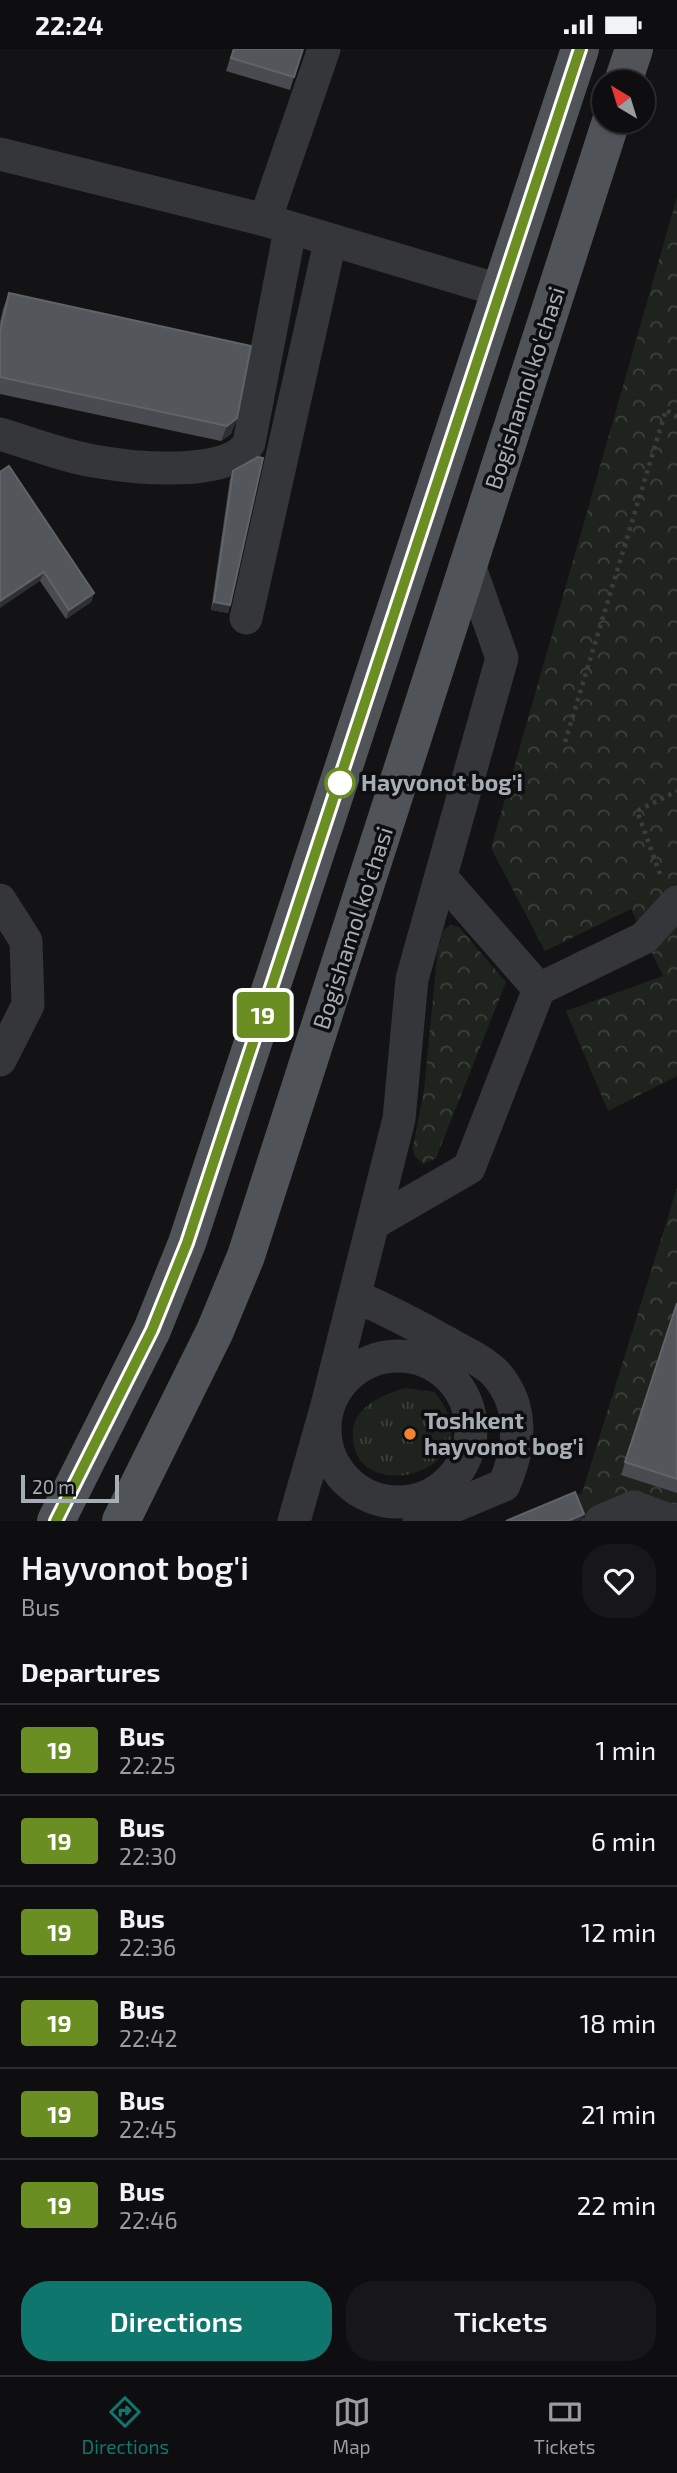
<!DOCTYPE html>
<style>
body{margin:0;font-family:"Exo 2",sans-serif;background:#171719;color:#f1f3f6;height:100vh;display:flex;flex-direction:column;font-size:26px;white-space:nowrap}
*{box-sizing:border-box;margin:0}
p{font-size:23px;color:#9b9c9f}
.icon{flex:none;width:38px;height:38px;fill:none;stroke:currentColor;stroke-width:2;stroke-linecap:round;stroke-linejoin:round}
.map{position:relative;height:1472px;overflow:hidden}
.details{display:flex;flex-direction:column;background:#0e0e10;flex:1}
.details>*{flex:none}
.badge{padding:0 14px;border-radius:5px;font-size:24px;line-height:46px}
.needle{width:46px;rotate:322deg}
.buttons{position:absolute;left:592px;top:21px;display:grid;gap:14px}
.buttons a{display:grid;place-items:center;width:63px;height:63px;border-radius:50%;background:#0e0e10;box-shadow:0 2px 5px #0004,0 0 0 2px #2e2e30;font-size:35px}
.scale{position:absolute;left:21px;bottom:18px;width:98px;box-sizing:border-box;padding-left:7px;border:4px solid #a5adb5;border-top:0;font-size:19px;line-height:24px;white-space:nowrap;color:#a5adb5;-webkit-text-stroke:5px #0e0e10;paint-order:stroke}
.map>.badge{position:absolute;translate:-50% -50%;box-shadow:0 0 0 4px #fff}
h2{padding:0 21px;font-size:26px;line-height:63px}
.round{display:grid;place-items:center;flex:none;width:74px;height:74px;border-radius:28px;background:#171719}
.summary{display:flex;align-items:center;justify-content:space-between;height:119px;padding:0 21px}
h1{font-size:33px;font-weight:600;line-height:52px}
.cta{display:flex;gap:14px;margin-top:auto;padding:14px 21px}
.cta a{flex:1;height:80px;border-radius:28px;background:#0f766e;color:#fff;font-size:28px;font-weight:600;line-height:80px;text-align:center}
.cta a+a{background:#171719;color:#f1f3f6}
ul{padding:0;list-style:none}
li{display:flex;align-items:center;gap:21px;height:91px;padding:0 21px;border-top:2px solid #2e2e30}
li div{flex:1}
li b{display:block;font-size:26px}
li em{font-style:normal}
li .badge{min-width:77px;font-weight:700;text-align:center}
.status{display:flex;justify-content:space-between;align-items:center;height:49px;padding:0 35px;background:#0e0e10;direction:ltr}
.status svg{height:19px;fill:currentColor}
.menu{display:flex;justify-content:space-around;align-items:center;height:98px;border-top:2px solid #2e2e30;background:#0e0e10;font-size:19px;color:#9b9c9f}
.menu a{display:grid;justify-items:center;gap:4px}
.menu .active{color:#0f766e}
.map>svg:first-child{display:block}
</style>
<div class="status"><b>22:24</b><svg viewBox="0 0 49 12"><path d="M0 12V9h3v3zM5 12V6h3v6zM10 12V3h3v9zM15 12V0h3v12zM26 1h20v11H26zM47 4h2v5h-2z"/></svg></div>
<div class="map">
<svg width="677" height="1472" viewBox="0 0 677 1472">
<defs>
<pattern id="grass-tufts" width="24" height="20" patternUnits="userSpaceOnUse" patternTransform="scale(1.75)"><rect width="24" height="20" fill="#1e241d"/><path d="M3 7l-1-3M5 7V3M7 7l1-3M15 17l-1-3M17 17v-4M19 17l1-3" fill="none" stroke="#3c413c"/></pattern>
<pattern id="forest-crowns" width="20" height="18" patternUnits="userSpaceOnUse" patternTransform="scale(1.75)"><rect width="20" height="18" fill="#1e241d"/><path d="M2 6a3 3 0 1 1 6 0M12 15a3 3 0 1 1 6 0" fill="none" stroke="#3c413c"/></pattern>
</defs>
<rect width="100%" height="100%" fill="#131315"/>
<path fill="url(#grass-tufts)" d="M 405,1339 L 434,1343 C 503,1423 346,1464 353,1381 C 355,1357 385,1345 405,1339 Z"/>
<g fill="url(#forest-crowns)">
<path d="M 677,148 L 677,1027 L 608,1062 L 566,962 L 663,927 L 631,860 L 545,902 L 491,799 Z"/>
<path d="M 450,876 L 459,878 L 506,933 L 436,1109 L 423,1115 L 414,1106 L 413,1098 L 424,1041 L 438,899 L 444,881 Z"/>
<path d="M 677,1139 L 677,1472 L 516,1472 L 582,1444 Z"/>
</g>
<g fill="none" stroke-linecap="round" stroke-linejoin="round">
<g stroke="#3a3d40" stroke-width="4.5" stroke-dasharray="3.5 5" stroke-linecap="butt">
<path d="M 565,693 L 666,361 L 677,368"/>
<path d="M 660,825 L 637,762 L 677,742"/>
</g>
<g stroke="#343639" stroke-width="33">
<path d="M 0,105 L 265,171 L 502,242"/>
<path d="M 265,171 L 324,0"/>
<path d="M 0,385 C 33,395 66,408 100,413 C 134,419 231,429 249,394 L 290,181"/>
<path d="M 246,569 L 330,193"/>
<path d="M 441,828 L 539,940"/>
<path d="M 0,851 L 26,892 L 28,956 L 0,1011"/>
<path d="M 374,1174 L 469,1119 L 539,940 L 644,889 L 677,853"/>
<path d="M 355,1247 C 387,1261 416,1276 446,1293 C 461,1302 484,1312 496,1325 C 525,1358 520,1399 504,1436 L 419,1472"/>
<circle cx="398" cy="1380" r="73"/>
<path d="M 294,1472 L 326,1360 L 399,1070 L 412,930 L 502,609 L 469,516"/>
<path d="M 601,1472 L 634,1458 L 671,1472"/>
</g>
<g stroke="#505458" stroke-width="38">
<path d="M 623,33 L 634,0"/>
<path d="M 56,1472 L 152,1281 L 187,1194 L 580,0"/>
<path d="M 121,1472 L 215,1282 L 246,1207 L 611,72"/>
</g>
</g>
<g fill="#494b50">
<path d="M 233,0 L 303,0 L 290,41 L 226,22 Z"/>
<path d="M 9,244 L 237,369 L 231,385 L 221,392 L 0,345 L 0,273 L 3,260 Z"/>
<path d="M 233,422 L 230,556 L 228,564 L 211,561 L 230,430 Z"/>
<path d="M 0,423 L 94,544 L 91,553 L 66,570 L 40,532 Z"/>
<path d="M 677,1253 L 677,1444 L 621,1426 Z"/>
</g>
<g fill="#2f3034">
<path d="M 237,369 L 231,385 L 221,392 L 227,377 Z"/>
<path d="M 44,523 L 40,532 L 0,559 L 0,552 Z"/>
<path d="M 94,544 L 91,553 L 66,570 L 69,561 Z"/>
<path d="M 214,553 L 230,556 L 228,564 L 211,561 Z"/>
<path d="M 584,1465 L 582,1470 L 578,1472 L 568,1472 Z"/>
</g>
<g fill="#53565b" stroke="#606469" stroke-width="2">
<path d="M 234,0 L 303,0 L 294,28 L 231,9 Z"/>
<path d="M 9,244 L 251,297 L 237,369 L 227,377 L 0,328 L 0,283 Z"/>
<path d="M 258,408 L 263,409 L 230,556 L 214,553 L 233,422 Z"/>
<path d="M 9,417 L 94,544 L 69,561 L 44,523 L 0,552 L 0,423 Z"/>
<path d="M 677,1254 L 677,1430 L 625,1413 Z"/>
<path d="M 575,1443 L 584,1465 L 568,1472 L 506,1472 Z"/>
</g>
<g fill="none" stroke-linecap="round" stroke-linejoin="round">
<defs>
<path id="line" d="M 56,1472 L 152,1281 L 187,1194 L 580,0"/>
</defs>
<use href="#line" stroke="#fff" stroke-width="16"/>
<use href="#line" stroke="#6b8e23" stroke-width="10"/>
</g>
<circle fill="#fff" stroke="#6b8e23" stroke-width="3.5" cx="340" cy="734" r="14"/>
<circle fill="#ef8431" stroke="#0e0e10" stroke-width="2.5" cx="410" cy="1385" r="7"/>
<g text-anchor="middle" stroke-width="7" stroke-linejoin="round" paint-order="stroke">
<g font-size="23" fill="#a5adb5" stroke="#0e0e10">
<text transform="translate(525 339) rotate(-72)" y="8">Bogishamol ko'chasi</text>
<text transform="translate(353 879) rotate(-72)" y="8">Bogishamol ko'chasi</text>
</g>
<g font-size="23" font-weight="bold" fill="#a5adb5" stroke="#0e0e10" text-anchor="start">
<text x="361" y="742">Hayvonot bog'i</text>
</g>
<g font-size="23" font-weight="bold" fill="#a5adb5" stroke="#0e0e10" text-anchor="start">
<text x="424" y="1380">Toshkent<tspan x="424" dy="26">hayvonot bog'i</tspan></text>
</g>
</g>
</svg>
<div class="buttons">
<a><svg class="needle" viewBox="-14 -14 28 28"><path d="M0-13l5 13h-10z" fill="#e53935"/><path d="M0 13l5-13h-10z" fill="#9b9c9f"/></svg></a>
</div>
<div class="scale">20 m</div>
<b class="badge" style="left:263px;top:966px;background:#6b8e23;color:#fff">19</b>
</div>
<section class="details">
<div class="summary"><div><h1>Hayvonot bog'i</h1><p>Bus</p></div><a class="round"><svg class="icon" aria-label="heart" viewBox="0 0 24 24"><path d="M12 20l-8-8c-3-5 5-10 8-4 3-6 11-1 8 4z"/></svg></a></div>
<h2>Departures</h2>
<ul>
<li><span class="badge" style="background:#6b8e23;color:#fff">19</span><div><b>Bus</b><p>22:25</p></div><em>1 min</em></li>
<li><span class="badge" style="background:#6b8e23;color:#fff">19</span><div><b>Bus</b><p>22:30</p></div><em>6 min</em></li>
<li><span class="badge" style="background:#6b8e23;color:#fff">19</span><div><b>Bus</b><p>22:36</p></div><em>12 min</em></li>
<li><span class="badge" style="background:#6b8e23;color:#fff">19</span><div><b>Bus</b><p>22:42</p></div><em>18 min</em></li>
<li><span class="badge" style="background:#6b8e23;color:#fff">19</span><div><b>Bus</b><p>22:45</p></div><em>21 min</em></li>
<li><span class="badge" style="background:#6b8e23;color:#fff">19</span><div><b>Bus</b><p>22:46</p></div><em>22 min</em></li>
</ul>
<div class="cta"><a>Directions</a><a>Tickets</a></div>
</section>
<nav class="menu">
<a class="active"><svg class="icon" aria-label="directions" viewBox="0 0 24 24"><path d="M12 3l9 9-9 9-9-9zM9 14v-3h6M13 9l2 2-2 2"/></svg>Directions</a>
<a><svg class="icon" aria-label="map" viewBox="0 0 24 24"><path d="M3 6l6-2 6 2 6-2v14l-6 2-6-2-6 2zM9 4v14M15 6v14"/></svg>Map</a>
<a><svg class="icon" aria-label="tickets" viewBox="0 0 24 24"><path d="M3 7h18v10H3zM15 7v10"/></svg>Tickets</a>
</nav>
